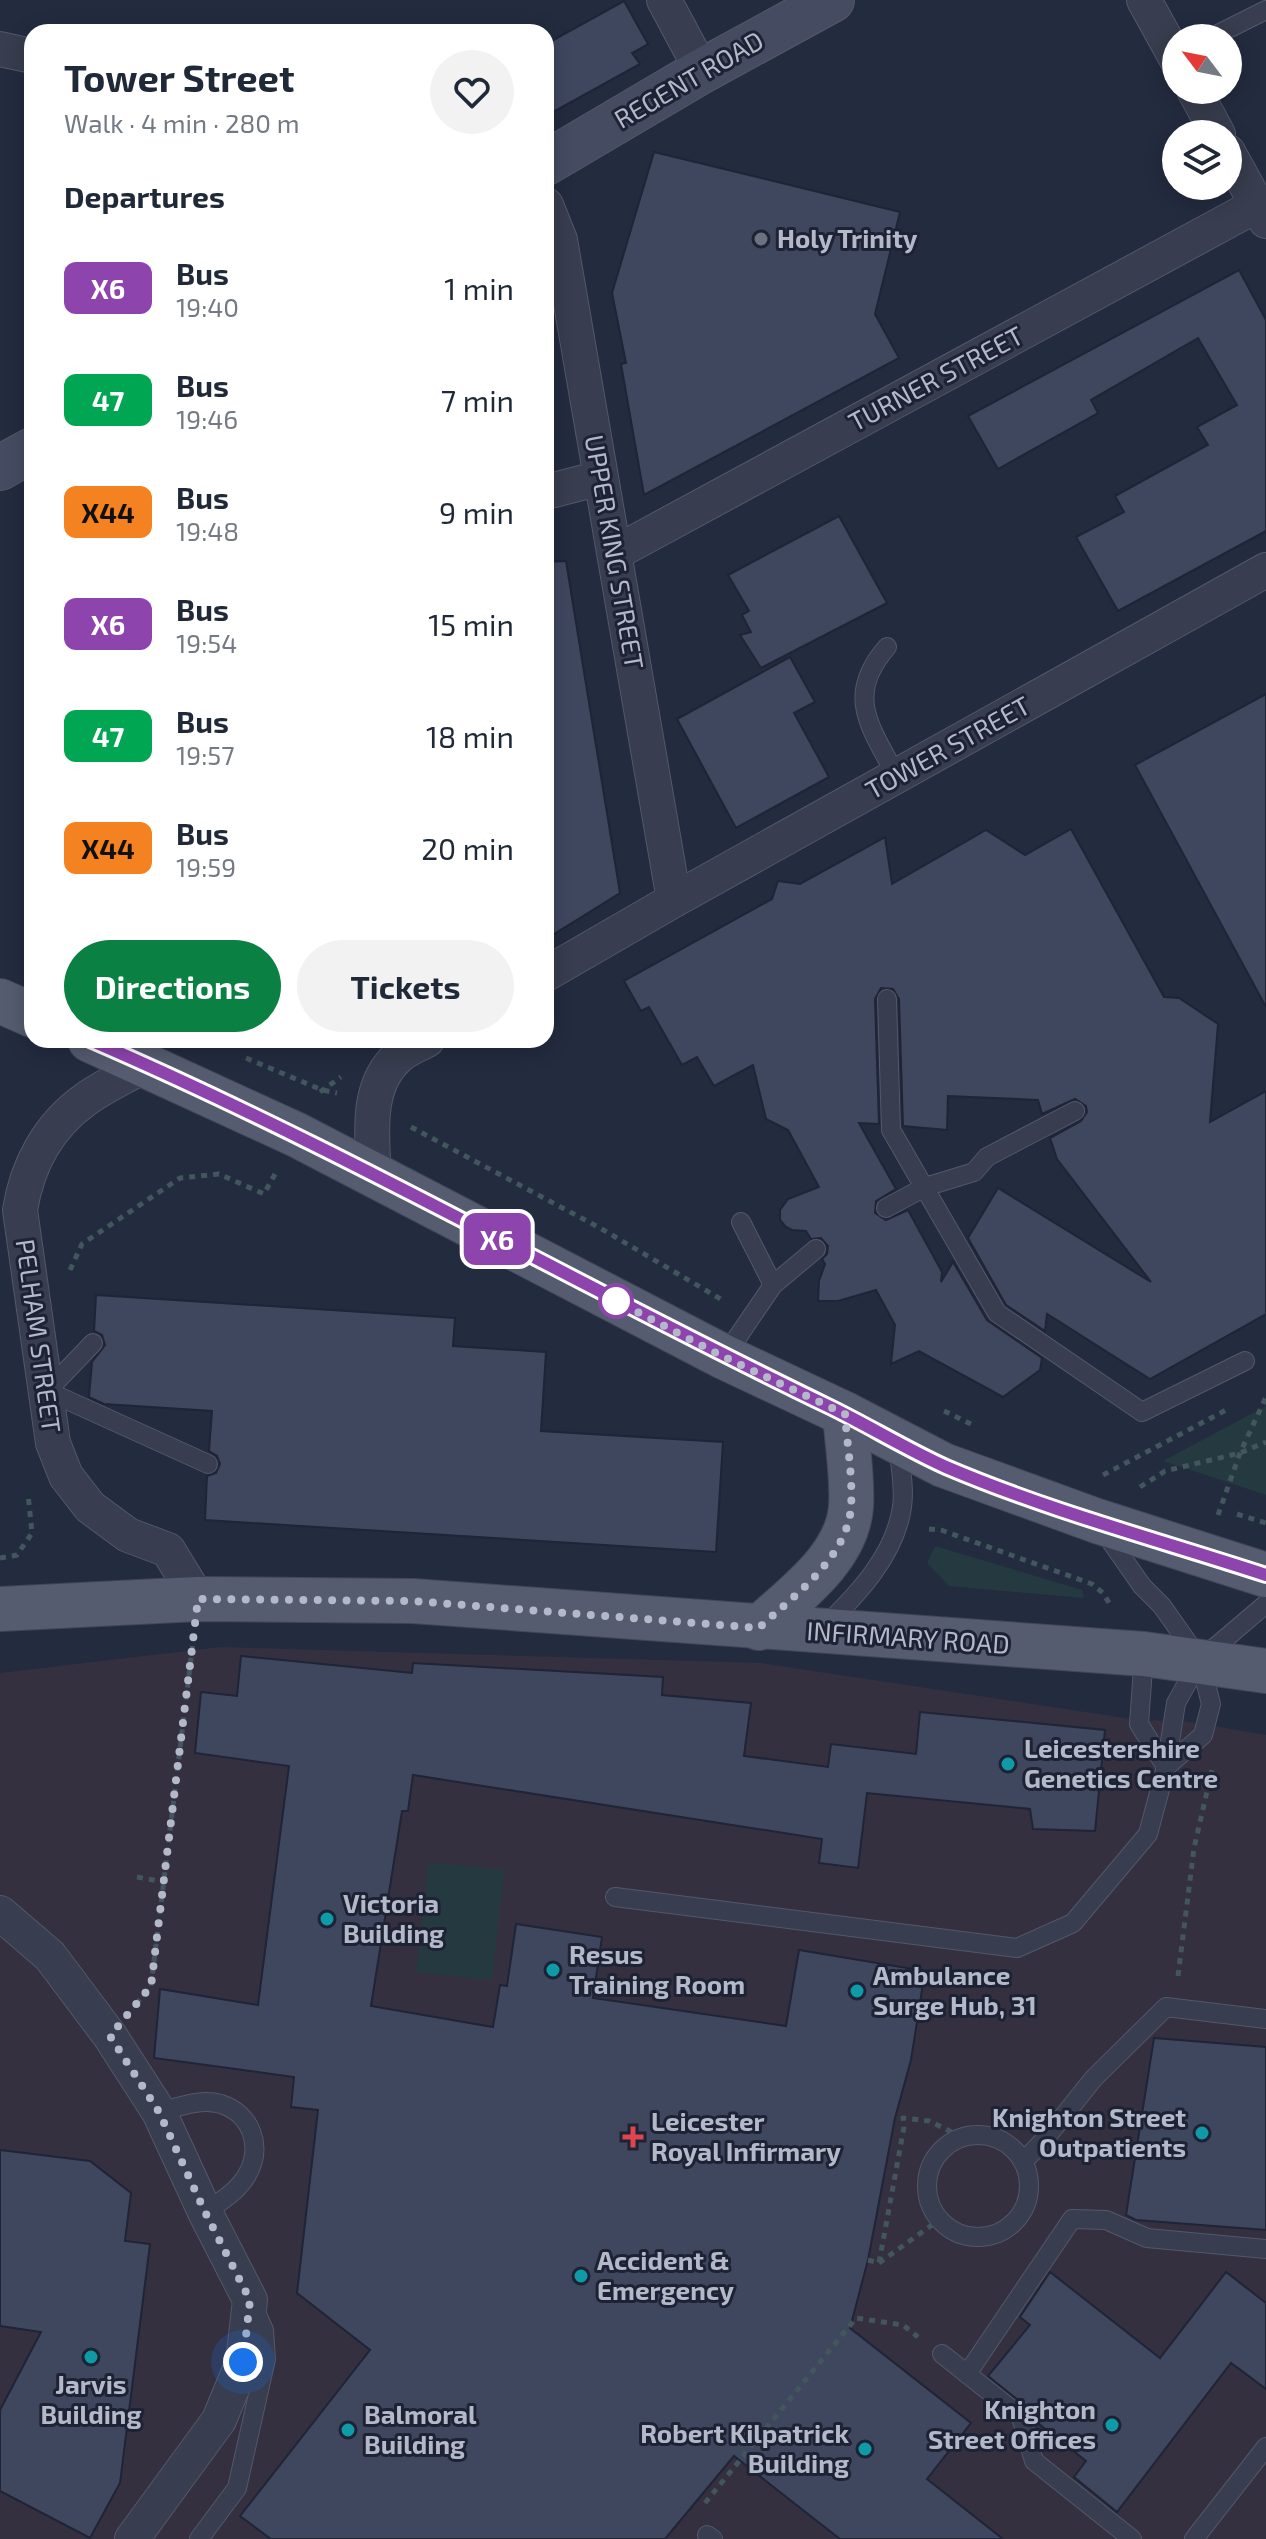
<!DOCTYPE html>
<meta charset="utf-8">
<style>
body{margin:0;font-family:"Exo 2",sans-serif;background:#f2f2f3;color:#1f2937;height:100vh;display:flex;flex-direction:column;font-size:30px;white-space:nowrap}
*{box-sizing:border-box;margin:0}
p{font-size:26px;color:#747a83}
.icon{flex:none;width:44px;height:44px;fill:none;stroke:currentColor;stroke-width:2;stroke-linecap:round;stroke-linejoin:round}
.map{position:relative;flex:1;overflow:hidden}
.drawer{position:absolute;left:24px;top:24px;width:530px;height:1024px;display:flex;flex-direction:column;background:#fff;border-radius:24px;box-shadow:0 4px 20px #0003}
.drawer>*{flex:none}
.badge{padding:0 16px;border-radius:12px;font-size:28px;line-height:52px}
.needle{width:52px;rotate:302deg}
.buttons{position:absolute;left:1162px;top:24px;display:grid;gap:16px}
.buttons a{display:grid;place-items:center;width:80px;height:80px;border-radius:50%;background:#fff;box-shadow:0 4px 20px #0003;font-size:40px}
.you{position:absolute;width:40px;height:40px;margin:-20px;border:6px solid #fff;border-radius:50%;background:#1a73e8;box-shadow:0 0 0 12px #1a73e833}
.map>.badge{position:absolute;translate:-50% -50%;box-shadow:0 0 0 4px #fff}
h2{padding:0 40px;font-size:30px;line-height:72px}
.round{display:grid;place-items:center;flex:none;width:84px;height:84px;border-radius:42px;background:#f2f2f3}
.head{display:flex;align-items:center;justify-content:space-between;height:136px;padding:0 40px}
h1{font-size:38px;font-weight:700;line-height:60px}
.button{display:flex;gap:16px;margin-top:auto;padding:16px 40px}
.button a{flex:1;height:92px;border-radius:48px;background:#0b8043;color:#fff;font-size:32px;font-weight:700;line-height:92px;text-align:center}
.button a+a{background:#f2f2f3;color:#1f2937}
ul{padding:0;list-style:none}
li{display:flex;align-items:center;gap:24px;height:112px;padding:0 40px}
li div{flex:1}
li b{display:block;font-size:30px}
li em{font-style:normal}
li .badge{min-width:88px;font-weight:700;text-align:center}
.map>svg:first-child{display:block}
</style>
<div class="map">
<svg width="1266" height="2539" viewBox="0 0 1266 2539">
<rect width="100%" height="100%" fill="#232b3f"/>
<path fill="#343040" d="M 220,1647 L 761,1663 L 1138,1720 L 1183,1721 L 1266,1735 L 1266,2539 L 0,2539 L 0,1673 Z"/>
<g fill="#253940">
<path d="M 1266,1406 L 1266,1495 L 1163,1461 Z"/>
<path d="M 935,1546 L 1082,1590 L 1084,1598 L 949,1586 L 927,1563 Z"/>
<path d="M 429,1862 L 504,1870 L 492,1980 L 416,1972 Z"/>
</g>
<g fill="#3f475f" stroke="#1f2436" stroke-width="2">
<path d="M 624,1 L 648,44 L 632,53 L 640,64 L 546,116 L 546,44 Z"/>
<path d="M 654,152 L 900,212 L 875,314 L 899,358 L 644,495 L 621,364 L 626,363 L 612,293 Z"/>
<path d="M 1239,270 L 1266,320 L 1266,531 L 1118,611 L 1076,537 L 1124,512 L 1115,496 L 1208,445 L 1197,427 L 1237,405 L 1198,338 L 1091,400 L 1098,413 L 998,469 L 968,416 Z"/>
<path d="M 839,516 L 887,603 L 761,668 L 740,635 L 751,632 L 742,615 L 749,611 L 728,575 Z"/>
<path d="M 566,561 L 620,893 L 546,939 L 546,562 Z"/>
<path d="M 790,657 L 815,702 L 794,713 L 829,777 L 736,828 L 677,719 Z"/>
<path d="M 1266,694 L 1266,1007 L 1135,765 Z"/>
<path d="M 1071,829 L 1164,997 L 1179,998 L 1218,1024 L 1210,1122 L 1266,1091 L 1266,1314 L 1150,1379 L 1047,1314 L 1045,1331 L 1006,1305 L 968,1238 L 998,1188 L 1151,1282 L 1057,1159 L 1050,1138 L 1081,1121 L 1087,1112 L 1086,1106 L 1075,1099 L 1042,1114 L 1038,1100 L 948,1096 L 947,1130 L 903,1126 L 899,999 L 893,989 L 881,988 L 875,999 L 879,1124 L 859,1123 L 896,1189 L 876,1201 L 875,1213 L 886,1220 L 908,1210 L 942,1272 L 941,1282 L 953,1262 L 987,1320 L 1042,1358 L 1040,1370 L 1003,1397 L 919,1351 L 891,1364 L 895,1325 L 876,1290 L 838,1301 L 818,1301 L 819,1281 L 825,1264 L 822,1259 L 827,1254 L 828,1246 L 821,1238 L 811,1239 L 806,1231 L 792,1230 L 786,1227 L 780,1220 L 780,1210 L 788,1199 L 819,1187 L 788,1130 L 766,1119 L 753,1065 L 714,1086 L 697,1057 L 682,1065 L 649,1007 L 641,1011 L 624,981 L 772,899 L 778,881 L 800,884 L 885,837 L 892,884 L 986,830 L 1025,855 Z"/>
<path d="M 96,1295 L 455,1318 L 453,1346 L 546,1352 L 541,1431 L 723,1442 L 716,1552 L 205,1520 L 207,1476 L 216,1473 L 220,1464 L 217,1456 L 209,1451 L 212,1411 L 104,1404 L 89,1397 L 92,1362 L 105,1345 L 102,1335 L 94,1331 Z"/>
<path d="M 241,1656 L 412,1673 L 413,1663 L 663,1677 L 662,1695 L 751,1703 L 744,1756 L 828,1767 L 831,1744 L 916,1754 L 920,1712 L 1105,1730 L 1095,1831 L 1033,1829 L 1030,1809 L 867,1793 L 858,1868 L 819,1863 L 822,1839 L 413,1775 L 408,1811 L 402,1811 L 371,2006 L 493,2027 L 500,1985 L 507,1986 L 516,1924 L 602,1937 L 593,1998 L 786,2026 L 799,1950 L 925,1971 L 911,2060 L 895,2118 L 868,2260 L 850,2328 L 971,2423 L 927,2479 L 1003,2539 L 840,2539 L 734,2456 L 665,2539 L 271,2539 L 240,2516 L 370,2350 L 297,2293 L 318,2110 L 291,2107 L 294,2077 L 154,2058 L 160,1989 L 258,2005 L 289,1766 L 195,1753 L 201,1692 L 237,1696 Z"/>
<path d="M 1154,2038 L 1266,2047 L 1266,2230 L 1136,2220 L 1126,2215 Z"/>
<path d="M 0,2150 L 90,2161 L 131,2193 L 125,2241 L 150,2244 L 120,2483 L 90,2538 L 0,2491 L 0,2410 L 41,2332 L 0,2326 Z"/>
<path d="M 1050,2272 L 1160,2358 L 1226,2272 L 1266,2303 L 1266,2389 L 1231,2363 L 1117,2512 L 1074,2477 L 1086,2461 L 1034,2420 L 1028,2408 L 988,2376 L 1030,2325 L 1020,2317 Z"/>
</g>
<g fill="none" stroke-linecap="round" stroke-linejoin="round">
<defs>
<g id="lane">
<path d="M 1210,38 L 1266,10"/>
<path d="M 887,647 C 844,696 871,728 897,777"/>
<path d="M 887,999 L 891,1130 L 997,1313 L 1142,1412 L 1245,1361"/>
<path d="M 886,1208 L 925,1187 L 974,1172 L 987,1157 L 1075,1111"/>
<path d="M 741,1222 L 773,1285"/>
<path d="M 93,1343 L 47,1391 L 208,1464"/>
<path d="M 724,1357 L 773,1285 L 816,1249"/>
<path d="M 1105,1533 L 1142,1586 L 1162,1606 L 1200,1660 L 1211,1704 L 1203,1735 L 1166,1767"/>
<path d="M 825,1626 C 858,1594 895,1555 902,1507 C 905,1488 900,1465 898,1445"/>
<path d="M 1144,1654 L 1139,1724 L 1166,1767"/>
<path d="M 615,1897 L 1017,1948 L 1073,1923 L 1148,1834 L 1166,1767 L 1176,1703 L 1200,1660 L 1266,1604"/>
<path d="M 159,2112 C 179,2107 200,2098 221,2104 C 252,2114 263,2147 247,2175 C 238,2191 220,2202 205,2212"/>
<circle cx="978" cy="2186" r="51"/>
<path d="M 1023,2162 L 1045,2139 L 1094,2078 L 1166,2007 L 1266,2019"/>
<path d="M 942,2354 L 1021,2417 L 1034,2461 L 1132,2539"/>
<path d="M 967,2374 L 1072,2219 L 1106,2220 L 1147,2238 L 1266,2249"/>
<path d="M 707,2535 L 713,2539"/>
<path d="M 199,2539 L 237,2488 L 266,2359 L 264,2330 L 253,2306"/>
<path d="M 1194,2539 L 1266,2447"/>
</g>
<g id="street">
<path d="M 664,0 L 702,71"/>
<path d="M 1144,0 L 1176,58"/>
<path d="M 0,49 L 32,56"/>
<path d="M 1194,90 L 1218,134"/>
<path d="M 1228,152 L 1266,221"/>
<path d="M 546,205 L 560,240 L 674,900"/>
<path d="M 546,492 L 600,478"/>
<path d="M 615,553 L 1257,205"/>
<path d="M 546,974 L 674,900 L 1266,570"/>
<path d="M 146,1064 C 127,1076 104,1086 86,1099 C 48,1126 27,1166 20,1210 L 53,1443 L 66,1476 L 90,1507 L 128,1535 L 168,1550 L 198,1599"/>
<path d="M 374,1176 C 372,1136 365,1085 399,1056 C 407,1049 418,1045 427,1040"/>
<path d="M 0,1913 L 50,1956 L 110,2036 L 159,2112 L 205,2212 L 250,2300 L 243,2362 L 219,2420 L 132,2539"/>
</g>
<g id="secondary">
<path d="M 546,163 L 702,71 L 832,0"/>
<path d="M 0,468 L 32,450"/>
</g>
<g id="primary">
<path d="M 0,1001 L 32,1015"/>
<path d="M 90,1040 L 297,1135 L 724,1357 L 845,1414 L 943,1465 L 1097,1521 L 1266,1575"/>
<path d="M 0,1609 L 198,1599 L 413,1601 L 1144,1654 L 1266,1671"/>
<path d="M 759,1628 C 793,1596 847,1559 851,1507 C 853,1477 847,1444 845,1414"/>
</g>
</defs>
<use href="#lane" stroke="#53586a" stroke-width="20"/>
<use href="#street" stroke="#53586a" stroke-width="36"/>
<use href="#secondary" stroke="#53586a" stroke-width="46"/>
<use href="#primary" stroke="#414658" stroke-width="46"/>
<g stroke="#43565d" stroke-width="5" stroke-dasharray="6 6" stroke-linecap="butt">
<path d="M 246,1058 L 322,1090 L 337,1093"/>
<path d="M 320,1092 L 341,1077"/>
<path d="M 411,1127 L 600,1228 L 724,1301"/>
<path d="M 70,1270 L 82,1244 L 180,1178 L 219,1174 L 264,1194 L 275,1174"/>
<path d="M 944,1411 L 971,1424"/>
<path d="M 1103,1475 L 1228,1409"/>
<path d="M 1140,1487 L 1165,1471 L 1240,1453 L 1266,1442"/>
<path d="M 1237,1514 L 1266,1523"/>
<path d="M 1218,1515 L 1240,1453 L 1266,1397"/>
<path d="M 929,1529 L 941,1530 L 1092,1584 L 1103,1593 L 1111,1606"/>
<path d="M 0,1558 L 17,1555 L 32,1533 L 28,1494"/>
<path d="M 137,1877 L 164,1882"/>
<path d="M 1178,1976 L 1194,1848 L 1212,1770"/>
<path d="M 136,2004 L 151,1986 L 193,1642"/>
<path d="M 868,2260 L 879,2263 L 904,2127 L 903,2118 L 929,2121 L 962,2137"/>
<path d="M 879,2263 L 939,2220"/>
<path d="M 705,2503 L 856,2318 L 903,2325 L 918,2337"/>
</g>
<use href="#lane" stroke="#383d4f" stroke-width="18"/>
<use href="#street" stroke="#383d4f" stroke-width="34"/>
<use href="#secondary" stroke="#454c62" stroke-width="44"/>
<use href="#primary" stroke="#555c6f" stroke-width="44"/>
</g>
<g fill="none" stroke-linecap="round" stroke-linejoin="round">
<defs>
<path id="line" d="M 90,1040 C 343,1149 582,1288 830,1407 C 869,1426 906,1449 946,1467 C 1049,1511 1159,1540 1266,1575"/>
</defs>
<use href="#line" stroke="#fff" stroke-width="18"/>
<use href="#line" stroke="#8e44ad" stroke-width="12"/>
<path stroke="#b4b9ca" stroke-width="8" stroke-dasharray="0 14.4" d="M 243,2362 L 250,2300 L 205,2212 L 159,2112 L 110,2036 L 151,1986 L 198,1599 L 413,1601 L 759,1628 C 793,1596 847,1559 851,1507 C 853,1477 847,1444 845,1414 L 724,1357 L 616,1301"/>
</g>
<circle fill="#6b7280" stroke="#1d2234" stroke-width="3" cx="761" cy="239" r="8"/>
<circle fill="#fff" stroke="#8e44ad" stroke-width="4" cx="616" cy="1301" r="16"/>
<g fill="#0f9aa8" stroke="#1d2234" stroke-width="3">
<circle cx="1008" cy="1764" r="8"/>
<circle cx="327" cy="1919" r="8"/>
<circle cx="553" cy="1970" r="8"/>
<circle cx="857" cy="1991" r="8"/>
<circle cx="1202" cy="2133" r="8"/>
<circle cx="581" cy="2276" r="8"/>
<circle cx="91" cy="2357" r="8"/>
<circle cx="1112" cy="2425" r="8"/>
<circle cx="348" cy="2430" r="8"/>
<circle cx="865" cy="2449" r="8"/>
</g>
<path fill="#e0444e" stroke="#1d2234" stroke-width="3" d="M629 2125h8v8h8v8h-8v8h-8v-8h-8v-8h8z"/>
<g text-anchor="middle" stroke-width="6" stroke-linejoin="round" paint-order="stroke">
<g font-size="26" fill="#b4b9ca" stroke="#1d2234">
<text transform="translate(689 80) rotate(-30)" y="9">REGENT ROAD</text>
<text transform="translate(936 379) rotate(-28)" y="9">TURNER STREET</text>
<text transform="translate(614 552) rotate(80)" y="9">UPPER KING STREET</text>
<text transform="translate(948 748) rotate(-29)" y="9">TOWER STREET</text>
<text transform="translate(38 1336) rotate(82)" y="9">PELHAM STREET</text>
<text transform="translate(908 1638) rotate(4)" y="9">INFIRMARY ROAD</text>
</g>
<g font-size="26" font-weight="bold" fill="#b4b9ca" stroke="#1d2234" text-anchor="start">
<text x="777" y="248">Holy Trinity</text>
<text x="1024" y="1758">Leicestershire<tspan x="1024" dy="30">Genetics Centre</tspan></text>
<text x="343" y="1913">Victoria<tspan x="343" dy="30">Building</tspan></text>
<text x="569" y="1964">Resus<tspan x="569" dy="30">Training Room</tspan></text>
<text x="873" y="1985">Ambulance<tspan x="873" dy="30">Surge Hub, 31</tspan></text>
<text x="1186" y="2127" text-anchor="end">Knighton Street<tspan x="1186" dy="30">Outpatients</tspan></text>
<text x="651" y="2131">Leicester<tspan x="651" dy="30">Royal Infirmary</tspan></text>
<text x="597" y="2270">Accident &amp;<tspan x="597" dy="30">Emergency</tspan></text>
<text x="91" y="2394" text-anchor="middle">Jarvis<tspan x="91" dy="30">Building</tspan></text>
<text x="1096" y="2419" text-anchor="end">Knighton<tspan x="1096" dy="30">Street Offices</tspan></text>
<text x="364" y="2424">Balmoral<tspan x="364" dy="30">Building</tspan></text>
<text x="849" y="2443" text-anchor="end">Robert Kilpatrick<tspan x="849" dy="30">Building</tspan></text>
</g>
</g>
</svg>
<div class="buttons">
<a><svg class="needle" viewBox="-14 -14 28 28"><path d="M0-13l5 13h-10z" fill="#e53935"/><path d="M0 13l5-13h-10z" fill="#747a83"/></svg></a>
<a><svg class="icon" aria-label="layers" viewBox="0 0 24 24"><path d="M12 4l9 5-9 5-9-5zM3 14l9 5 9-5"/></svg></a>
</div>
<div class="you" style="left:243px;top:2362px"></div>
<b class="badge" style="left:497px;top:1239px;background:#8e44ad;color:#fff">X6</b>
<section class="drawer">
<div class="head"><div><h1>Tower Street</h1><p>Walk · 4 min · 280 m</p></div><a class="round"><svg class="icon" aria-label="heart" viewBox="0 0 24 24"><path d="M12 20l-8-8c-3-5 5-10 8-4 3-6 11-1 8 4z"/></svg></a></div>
<h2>Departures</h2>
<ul>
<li><span class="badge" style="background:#8e44ad;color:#fff">X6</span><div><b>Bus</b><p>19:40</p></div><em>1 min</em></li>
<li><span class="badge" style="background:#00a651;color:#fff">47</span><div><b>Bus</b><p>19:46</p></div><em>7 min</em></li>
<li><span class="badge" style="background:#f58220;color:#111">X44</span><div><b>Bus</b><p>19:48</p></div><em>9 min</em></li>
<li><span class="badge" style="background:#8e44ad;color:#fff">X6</span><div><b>Bus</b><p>19:54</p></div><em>15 min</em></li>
<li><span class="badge" style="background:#00a651;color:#fff">47</span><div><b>Bus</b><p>19:57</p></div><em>18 min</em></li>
<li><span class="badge" style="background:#f58220;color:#111">X44</span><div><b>Bus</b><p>19:59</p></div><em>20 min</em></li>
</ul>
<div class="button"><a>Directions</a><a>Tickets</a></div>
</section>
</div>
